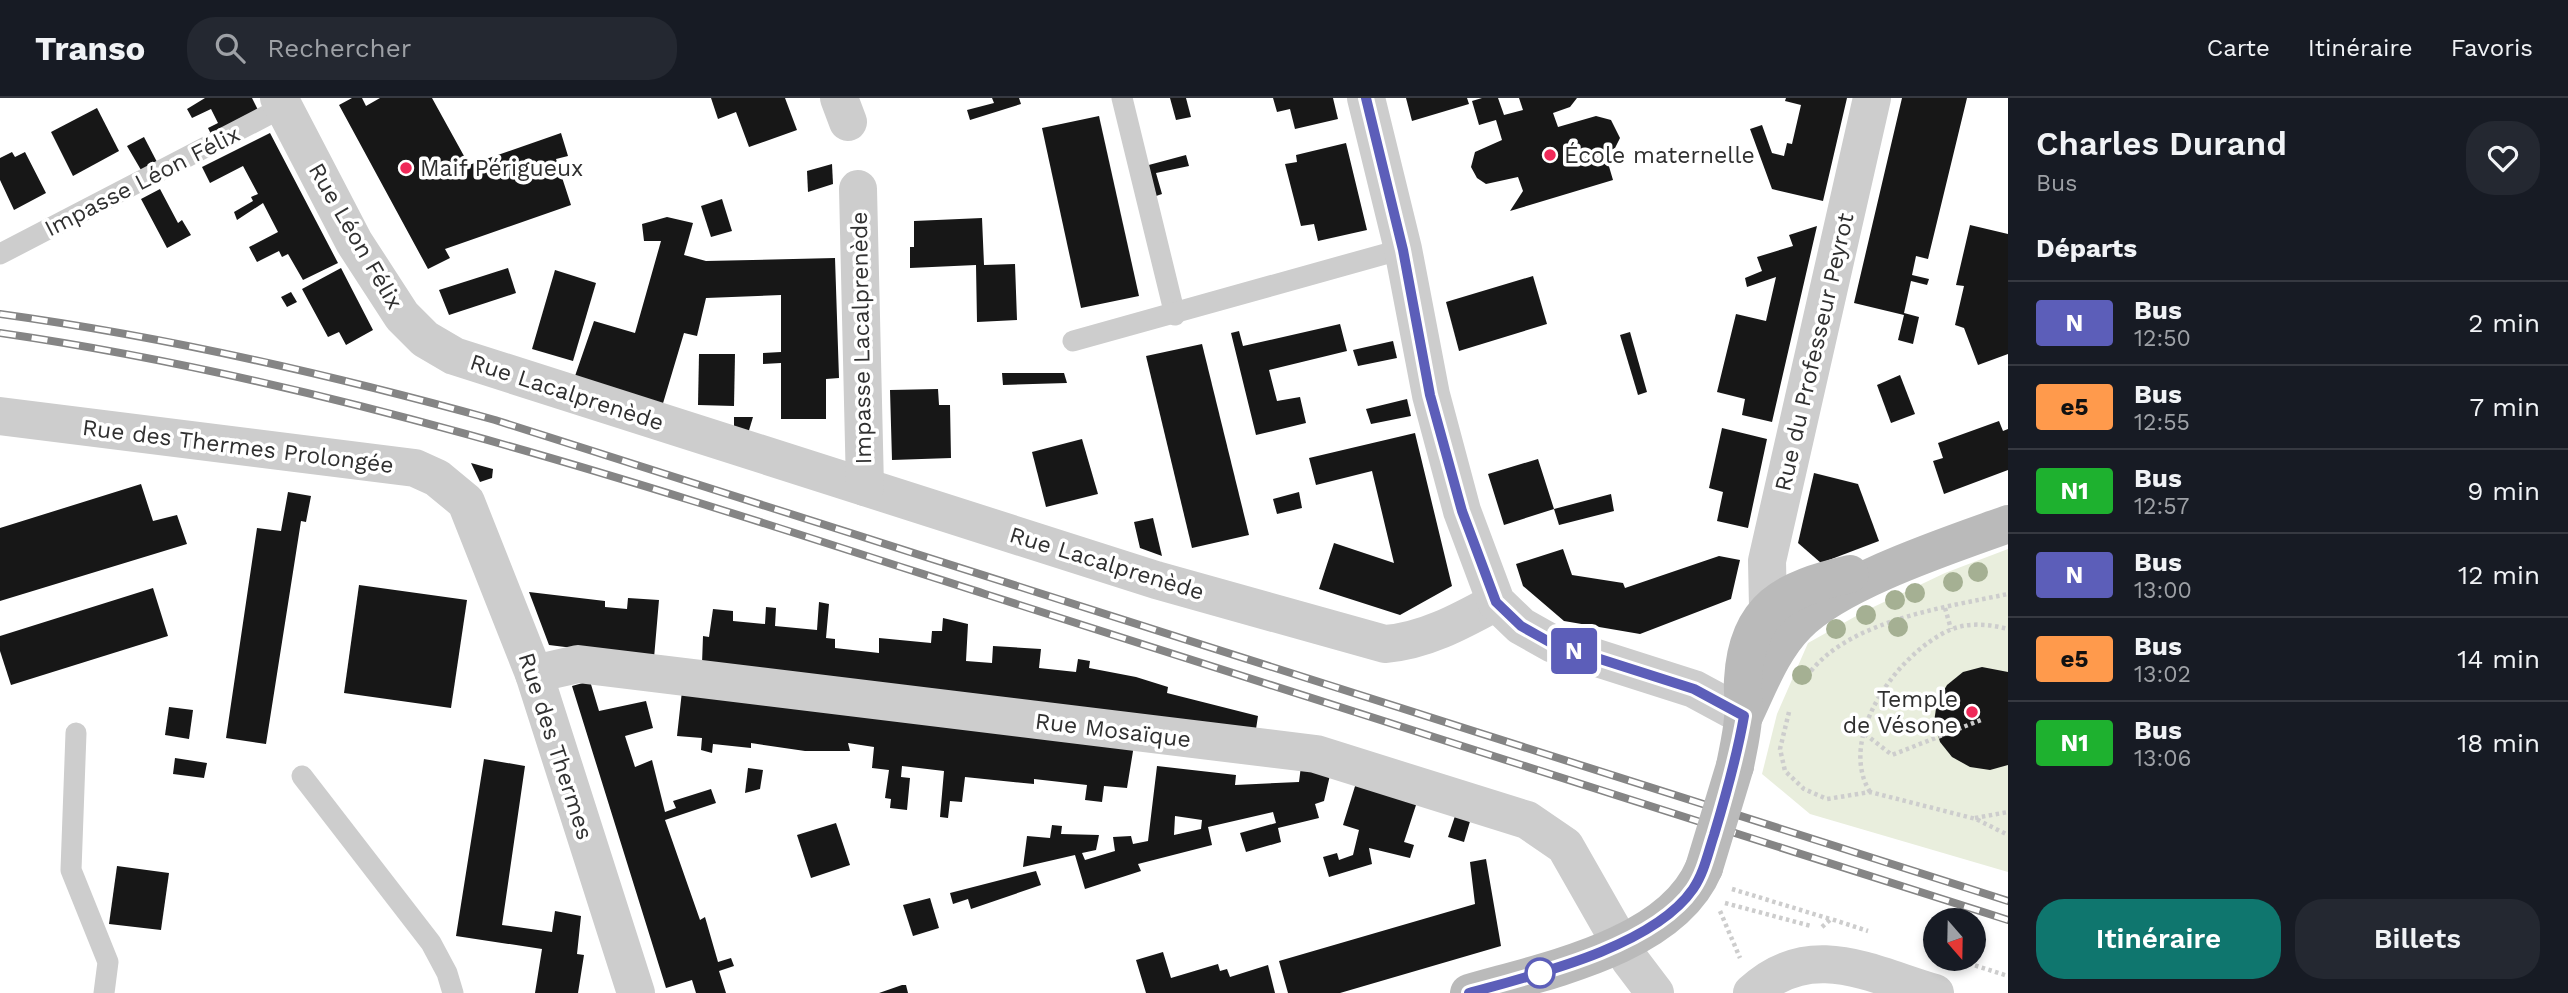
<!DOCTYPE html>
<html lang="fr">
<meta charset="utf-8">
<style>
body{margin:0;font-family:"Work Sans",sans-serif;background:#242831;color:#f1f3f6;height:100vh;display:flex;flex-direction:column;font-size:26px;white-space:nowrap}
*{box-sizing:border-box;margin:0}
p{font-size:23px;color:#9ea1a6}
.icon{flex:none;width:38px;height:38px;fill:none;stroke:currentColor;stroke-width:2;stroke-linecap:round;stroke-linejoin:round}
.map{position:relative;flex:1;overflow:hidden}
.panel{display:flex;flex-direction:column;background:#171b24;width:560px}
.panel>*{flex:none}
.badge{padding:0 14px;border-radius:5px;font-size:24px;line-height:46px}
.needle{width:46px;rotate:160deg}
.tools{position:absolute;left:1923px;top:810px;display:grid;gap:14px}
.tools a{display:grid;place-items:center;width:63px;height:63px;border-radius:50%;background:#171b24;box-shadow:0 4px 10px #0003;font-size:35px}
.map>.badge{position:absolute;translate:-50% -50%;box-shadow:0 0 0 4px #fff}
h2{padding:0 28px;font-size:26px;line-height:63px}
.round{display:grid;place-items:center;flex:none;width:74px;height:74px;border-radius:28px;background:#242831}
.summary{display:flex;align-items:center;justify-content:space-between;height:119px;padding:0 28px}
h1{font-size:33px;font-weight:600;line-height:52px}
.cta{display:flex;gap:14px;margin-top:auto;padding:14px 28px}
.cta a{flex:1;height:80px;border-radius:28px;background:#0f766e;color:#fff;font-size:28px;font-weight:600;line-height:80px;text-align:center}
.cta a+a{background:#242831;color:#f1f3f6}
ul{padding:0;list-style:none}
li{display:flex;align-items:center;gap:21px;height:84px;padding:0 28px;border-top:2px solid #363941}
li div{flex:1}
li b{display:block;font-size:26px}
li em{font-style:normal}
li .badge{min-width:77px;font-weight:700;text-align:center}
header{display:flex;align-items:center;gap:42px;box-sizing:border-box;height:98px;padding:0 35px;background:#171b24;border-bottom:2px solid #363941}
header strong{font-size:33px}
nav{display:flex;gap:38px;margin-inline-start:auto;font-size:24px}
.search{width:490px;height:63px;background:#242831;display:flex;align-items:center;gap:18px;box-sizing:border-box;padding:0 24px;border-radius:28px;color:#9ea1a6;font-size:26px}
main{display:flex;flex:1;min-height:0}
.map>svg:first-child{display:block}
</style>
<header>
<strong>Transo</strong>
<div class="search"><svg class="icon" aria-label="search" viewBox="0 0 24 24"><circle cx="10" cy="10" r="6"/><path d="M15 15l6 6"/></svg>Rechercher</div>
<nav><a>Carte</a><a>Itinéraire</a><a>Favoris</a></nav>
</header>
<main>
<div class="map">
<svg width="2008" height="895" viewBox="0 0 2008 895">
<rect width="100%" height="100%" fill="#fff"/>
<path fill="#e9eedd" d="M 2008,451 L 2008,774 L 1810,716 L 1762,676 L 1777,616 L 1808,545 L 1865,513 L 1945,475 Z"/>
<g fill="#171717" fill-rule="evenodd">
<path d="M 205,0 L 252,0 L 258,12 L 211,36 L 208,30 L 218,25 L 211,11 L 192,20 L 187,11 Z"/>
<path d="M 352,0 L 362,0 L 366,8 L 380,0 L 432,0 L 469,67 L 561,35 L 568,58 L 556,61 L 571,107 L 445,151 L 450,160 L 428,171 L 339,7 Z"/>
<path d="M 711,0 L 785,0 L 797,32 L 749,49 L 736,14 L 718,21 Z"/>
<path d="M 992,0 L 1019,0 L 1021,6 L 970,22 L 967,12 L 994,5 Z"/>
<path d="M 1170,0 L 1186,0 L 1191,19 L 1176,22 Z"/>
<path d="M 1273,0 L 1333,0 L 1338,21 L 1295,31 L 1290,11 L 1277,14 Z"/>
<path d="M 1406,0 L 1467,0 L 1469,6 L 1412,23 Z"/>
<path d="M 1482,0 L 1498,0 L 1504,17 L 1523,12 L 1519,0 L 1577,0 L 1570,9 L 1553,15 L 1558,29 L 1596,18 L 1611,22 L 1620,40 L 1615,50 L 1605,55 L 1613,82 L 1510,113 L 1523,93 L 1518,79 L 1486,86 L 1477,80 L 1471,69 L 1475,54 L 1502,42 L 1496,22 L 1479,27 L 1472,3 Z"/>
<path d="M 1786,0 L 1847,0 L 1823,103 L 1772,91 L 1750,31 L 1762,27 L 1772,55 L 1784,58 L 1787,45 L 1792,46 L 1801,7 L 1785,3 Z"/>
<path d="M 1902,0 L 1967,0 L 1928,161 L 1916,158 L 1912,177 L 1929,181 L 1927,187 L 1911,183 L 1904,215 L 1919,219 L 1913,246 L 1898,242 L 1904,217 L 1854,205 Z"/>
<path d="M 97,10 L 119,53 L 73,78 L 51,34 Z"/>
<path d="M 1099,18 L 1139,198 L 1081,210 L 1042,30 Z"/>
<path d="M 270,35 L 338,165 L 303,182 L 288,156 L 282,159 L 279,153 L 257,164 L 249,149 L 278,134 L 263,105 L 237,122 L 234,114 L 253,103 L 251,99 L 258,96 L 243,68 L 210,85 L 202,69 Z"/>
<path d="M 144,39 L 157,64 L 141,72 L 127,48 Z"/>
<path d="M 1346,45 L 1367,132 L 1318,143 L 1314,126 L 1301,128 L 1285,66 L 1297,64 L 1296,57 Z"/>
<path d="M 12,54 L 15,59 L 25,54 L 46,95 L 14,112 L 0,82 L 0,60 Z"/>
<path d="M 1186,57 L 1189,68 L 1156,75 L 1162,96 L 1153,99 L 1145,68 Z"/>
<path d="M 832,66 L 833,86 L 808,94 L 807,73 Z"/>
<path d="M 160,91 L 178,125 L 182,122 L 191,137 L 167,150 L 141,101 Z"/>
<path d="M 722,101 L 732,133 L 711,139 L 701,108 Z"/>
<path d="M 667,119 L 693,125 L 684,157 L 706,163 L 835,160 L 839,280 L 826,281 L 826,321 L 781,321 L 781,265 L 763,266 L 763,255 L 781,254 L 781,197 L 706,200 L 697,238 L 684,235 L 661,312 L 575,278 L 594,223 L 635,235 L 661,143 L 644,143 L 642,126 Z"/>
<path d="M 982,120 L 984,167 L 1015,166 L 1017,222 L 977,224 L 976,167 L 910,170 L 910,149 L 914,149 L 914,123 Z"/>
<path d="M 1970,127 L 2008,136 L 2008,256 L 1978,267 L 1964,230 L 1955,227 L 1964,188 L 1956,187 Z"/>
<path d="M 1817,128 L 1772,324 L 1742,317 L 1745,301 L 1717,294 L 1736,216 L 1766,223 L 1776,179 L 1747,189 L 1745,180 L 1762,173 L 1757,159 L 1793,148 L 1789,137 Z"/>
<path d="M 341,170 L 373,232 L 346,247 L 339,234 L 328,239 L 302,191 Z"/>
<path d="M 508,170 L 516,195 L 449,217 L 439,192 Z"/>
<path d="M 555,172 L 596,185 L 573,263 L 532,251 Z"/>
<path d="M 1533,178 L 1547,226 L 1459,253 L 1446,204 Z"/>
<path d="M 291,194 L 297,204 L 287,209 L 281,199 Z"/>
<path d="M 1340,226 L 1347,253 L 1269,272 L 1277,303 L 1300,299 L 1306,325 L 1256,337 L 1231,235 L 1239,233 L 1243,248 Z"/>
<path d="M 1630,234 L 1647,294 L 1638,297 L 1620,237 Z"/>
<path d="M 1393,243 L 1397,260 L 1358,268 L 1353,252 Z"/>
<path d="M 1202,246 L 1249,437 L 1192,450 L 1146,258 Z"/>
<path d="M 699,256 L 735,256 L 734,308 L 698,307 Z"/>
<path d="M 1002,275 L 1064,275 L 1067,285 L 1003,287 Z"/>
<path d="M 1900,277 L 1915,316 L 1891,325 L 1877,287 Z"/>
<path d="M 938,291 L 939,307 L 950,307 L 951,360 L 892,362 L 890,292 Z"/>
<path d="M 1407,301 L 1411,318 L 1371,326 L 1366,311 Z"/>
<path d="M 734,319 L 753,319 L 747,339 L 734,335 Z"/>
<path d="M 1999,323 L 2003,333 L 2008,331 L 2008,372 L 1944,396 L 1933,363 L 1943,360 L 1938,345 Z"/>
<path d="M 1722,330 L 1767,341 L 1748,430 L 1717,423 L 1723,394 L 1709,390 Z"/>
<path d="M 1415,335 L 1452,488 L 1400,517 L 1319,491 L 1334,445 L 1394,465 L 1372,373 L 1316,387 L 1309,360 Z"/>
<path d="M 1082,341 L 1098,396 L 1046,409 L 1032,354 Z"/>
<path d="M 1538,361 L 1554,411 L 1611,396 L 1614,413 L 1559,427 L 1554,411 L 1504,427 L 1488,376 Z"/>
<path d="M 471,365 L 493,371 L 492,380 L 480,384 Z"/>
<path d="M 1814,375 L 1858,386 L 1879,443 L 1821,465 L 1798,445 Z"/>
<path d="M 141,386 L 153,423 L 177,417 L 187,446 L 0,503 L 0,430 Z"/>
<path d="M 288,394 L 311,398 L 306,424 L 301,423 L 266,646 L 226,640 L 257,430 L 281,433 Z"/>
<path d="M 1299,394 L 1302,410 L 1277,416 L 1273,401 Z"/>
<path d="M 1153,420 L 1162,458 L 1140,450 L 1134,424 Z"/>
<path d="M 1563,451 L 1572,477 L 1623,485 L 1625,490 L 1719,458 L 1740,462 L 1731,501 L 1640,536 L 1564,523 L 1523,488 L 1516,466 Z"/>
<path d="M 359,487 L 467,502 L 451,610 L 344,595 Z"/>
<path d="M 153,490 L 168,538 L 11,587 L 0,553 L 0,538 Z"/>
<path d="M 529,494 L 605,503 L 605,509 L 627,511 L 628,500 L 659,502 L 654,560 L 549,547 Z"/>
<path d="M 819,504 L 829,506 L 826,540 L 835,541 L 835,550 L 879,555 L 879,540 L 931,545 L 932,533 L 942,533 L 943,520 L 968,526 L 966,563 L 992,565 L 993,548 L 1041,551 L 1039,570 L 1076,574 L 1078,561 L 1090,563 L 1089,570 L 1136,579 L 1168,589 L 1167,595 L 1258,618 L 1256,631 L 702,566 L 703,538 L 709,539 L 713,511 L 733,513 L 733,523 L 765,526 L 766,509 L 776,510 L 775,528 L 817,532 Z"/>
<path d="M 1982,569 L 2008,574 L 2008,667 L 1990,672 L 1970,669 L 1952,659 L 1940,644 L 1934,624 L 1937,604 L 1947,587 L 1963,574 Z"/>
<path d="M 590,583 L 599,613 L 646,603 L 653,630 L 625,638 L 635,669 L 652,662 L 665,714 L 676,710 L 673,703 L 711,691 L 716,705 L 665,722 L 700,822 L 705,819 L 718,864 L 731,860 L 734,868 L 719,873 L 726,895 L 696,895 L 692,882 L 666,890 L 572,588 Z"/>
<path d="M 682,593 L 1134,647 L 1127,690 L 1104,688 L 1102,704 L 1085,702 L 1087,687 L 1034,681 L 1034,686 L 965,679 L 962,704 L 950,703 L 948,720 L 940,719 L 944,673 L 902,668 L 901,679 L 910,680 L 907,712 L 890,710 L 891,701 L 885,700 L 889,672 L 872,670 L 874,649 L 848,645 L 850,653 L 805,653 L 751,645 L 751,650 L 713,646 L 712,655 L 701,652 L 702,640 L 677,638 Z"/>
<path d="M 169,609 L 193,612 L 189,641 L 165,637 Z"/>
<path d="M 175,660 L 207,665 L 204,680 L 173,676 Z"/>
<path d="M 484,661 L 525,668 L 502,827 L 552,834 L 555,813 L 581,818 L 577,856 L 584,857 L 578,895 L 535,895 L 542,851 L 456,838 Z"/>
<path d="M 1157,668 L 1236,677 L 1235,687 L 1299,684 L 1301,668 L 1330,677 L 1324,703 L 1315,706 L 1319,720 L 1278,730 L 1281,744 L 1246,754 L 1240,735 L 1276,725 L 1273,714 L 1208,729 L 1212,747 L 1138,766 L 1141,773 L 1085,791 L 1075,757 L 1023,769 L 1027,738 L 1050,740 L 1052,727 L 1062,728 L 1061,736 L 1099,737 L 1096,752 L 1082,755 L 1085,762 L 1115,753 L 1113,739 L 1131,738 L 1133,746 L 1148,743 ZM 1175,718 L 1202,722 L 1201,731 L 1174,737 Z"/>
<path d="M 748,670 L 763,672 L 760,691 L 745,695 Z"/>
<path d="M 1356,685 L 1417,704 L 1404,744 L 1414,747 L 1410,760 L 1369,750 L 1372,766 L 1329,779 L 1323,759 L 1337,755 L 1339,762 L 1353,757 L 1359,732 L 1343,727 Z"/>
<path d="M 1456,715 L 1471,720 L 1464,744 L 1448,739 Z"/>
<path d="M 836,725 L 850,767 L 811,780 L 797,737 Z"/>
<path d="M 1486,761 L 1501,848 L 1340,895 L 1288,895 L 1279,863 L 1475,806 L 1470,764 Z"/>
<path d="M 117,768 L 169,775 L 161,832 L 109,826 Z"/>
<path d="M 1036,773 L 1041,787 L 971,811 L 968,801 L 953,806 L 950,795 Z"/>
<path d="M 930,800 L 939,830 L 913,838 L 903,807 Z"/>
<path d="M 1163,854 L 1171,880 L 1218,866 L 1220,873 L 1227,871 L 1230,879 L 1268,867 L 1275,895 L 1146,895 L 1136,862 Z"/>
<path d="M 902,887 L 906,887 L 908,895 L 879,895 Z"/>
</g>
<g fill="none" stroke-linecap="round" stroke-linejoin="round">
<g stroke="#cdcdcd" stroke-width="4.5" stroke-dasharray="3.5 3.5" stroke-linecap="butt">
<path d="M 1945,510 L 1951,531"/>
<path d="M 1811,573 C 1852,522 1946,509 2008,496"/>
<path d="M 1789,614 L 1780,651 L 1785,673 L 1804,691 L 1827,701 L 1870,694 L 1976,721 L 2008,737"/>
<path d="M 1865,636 L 1892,657 L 1981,622"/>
<path d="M 1870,694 C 1836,639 1899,554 1950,532 C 1968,524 1989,526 2008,531"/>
<path d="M 1975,720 L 2008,714"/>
<path d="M 1732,791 L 1830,821"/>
<path d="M 1725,805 L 1811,828"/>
<path d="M 1720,813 L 1740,860"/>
<path d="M 1822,829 L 1831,821 L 1868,833"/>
<path d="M 1955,861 L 2008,878"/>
</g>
<g stroke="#cdcdcd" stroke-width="21">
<path d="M 1122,0 L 1175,217"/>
<path d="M 0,156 L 283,9"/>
<path d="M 1073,243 L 1403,151"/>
<path d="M 76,635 L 71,772 L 108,864 L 104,895"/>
<path d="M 302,678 L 431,845 L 447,875 L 453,895"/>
</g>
<g stroke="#cdcdcd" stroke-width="38">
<path d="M 279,0 L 354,144 L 402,218 L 425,241 L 454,258 L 1156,482 L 1385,546 C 1425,543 1461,523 1496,504"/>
<path d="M 839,0 L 848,24"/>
<path d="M 1366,0 L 1403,151 L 1431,297 L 1462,413 L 1496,504 L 1521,528 L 1553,546 L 1694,591 L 1744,618"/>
<path d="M 858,91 L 865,389"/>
<path d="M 0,318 L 415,370 L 437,380 L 466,404 L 534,576 L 636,895"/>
<path d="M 1768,509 L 1767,463 L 1872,0"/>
<path d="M 534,576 L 578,566 L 1316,656 L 1527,722 L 1565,748 L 1630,862 L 1655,895"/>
<path d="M 1752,895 C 1810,841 1870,876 1935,895"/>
</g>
<g stroke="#bababa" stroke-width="38">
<path d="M 1744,618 C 1759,587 1772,551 1797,526 C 1839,483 1950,447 2008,426"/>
<path d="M 1735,668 C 1738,652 1742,636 1743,620 C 1745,607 1742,595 1743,582 C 1747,509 1785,491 1850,476"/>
<path d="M 1469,895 C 1544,873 1671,849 1704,770"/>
</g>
<defs>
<g id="rail">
<path d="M 0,216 C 168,239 332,277 495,322 L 2008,803"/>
<path d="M 0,235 C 338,284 661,392 985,496 C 1326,605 1667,713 2008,822"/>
</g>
</defs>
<use href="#rail" stroke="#858585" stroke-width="8"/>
<use href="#rail" stroke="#fff" stroke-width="5" stroke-dasharray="16" stroke-linecap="butt"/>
<path stroke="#bababa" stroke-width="38" d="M 1704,770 L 1735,668"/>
</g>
<g fill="#a5b093">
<circle cx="1978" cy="474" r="10"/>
<circle cx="1953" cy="484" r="10"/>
<circle cx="1915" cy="495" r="10"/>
<circle cx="1895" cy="502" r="10"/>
<circle cx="1866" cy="517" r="10"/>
<circle cx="1898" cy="529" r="10"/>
<circle cx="1836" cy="531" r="10"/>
<circle cx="1802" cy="577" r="10"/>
</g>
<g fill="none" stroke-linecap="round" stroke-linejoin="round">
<defs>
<path id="line" d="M 1366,0 L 1403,152 L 1430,297 L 1462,413 L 1496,504 L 1521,528 L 1553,546 L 1694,591 L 1744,618 C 1737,659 1726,697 1714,737 C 1708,755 1704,775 1693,791 C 1653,849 1534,877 1469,895"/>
</defs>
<use href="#line" stroke="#fff" stroke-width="16"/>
<use href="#line" stroke="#5c5eb9" stroke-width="10"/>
</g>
<g fill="#ef2959" stroke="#fff" stroke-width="2.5">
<circle cx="1550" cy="57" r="7"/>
<circle cx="406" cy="70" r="7"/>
<circle cx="1972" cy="614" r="7"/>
</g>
<circle fill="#fff" stroke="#5c5eb9" stroke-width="3.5" cx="1540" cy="875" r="14"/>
<g text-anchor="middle" stroke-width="7" stroke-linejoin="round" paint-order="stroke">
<g font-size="23" fill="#303030" stroke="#fff" text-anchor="start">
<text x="1564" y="65">École maternelle</text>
<text x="420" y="78">Maif Périgueux</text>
<text x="1958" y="609" text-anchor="end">Temple<tspan x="1958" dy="26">de Vésone</tspan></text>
</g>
<g font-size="23" fill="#303030" stroke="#fff">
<text transform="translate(142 83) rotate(-27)" y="8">Impasse Léon Félix</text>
<text transform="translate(356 138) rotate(60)" y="8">Rue Léon Félix</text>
<text transform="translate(861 240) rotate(-91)" y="8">Impasse Lacalprenède</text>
<text transform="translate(1814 254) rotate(-77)" y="8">Rue du Professeur Peyrot</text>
<text transform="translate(567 294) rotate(18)" y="8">Rue Lacalprenède</text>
<text transform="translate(238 348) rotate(7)" y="8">Rue des Thermes Prolongée</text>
<text transform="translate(1107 465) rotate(17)" y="8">Rue Lacalprenède</text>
<text transform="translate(1113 632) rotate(7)" y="8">Rue Mosaïque</text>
<text transform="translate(556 648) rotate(72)" y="8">Rue des Thermes</text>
</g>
</g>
</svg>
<div class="tools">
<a><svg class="needle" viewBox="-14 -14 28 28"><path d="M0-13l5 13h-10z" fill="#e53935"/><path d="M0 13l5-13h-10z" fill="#9ea1a6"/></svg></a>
</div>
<b class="badge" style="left:1574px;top:553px;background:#5c5eb9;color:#fff">N</b>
</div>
<section class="panel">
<div class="summary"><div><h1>Charles Durand</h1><p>Bus</p></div><a class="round"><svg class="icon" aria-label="heart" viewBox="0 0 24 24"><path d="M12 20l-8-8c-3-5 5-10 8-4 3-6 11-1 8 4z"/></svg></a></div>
<h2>Départs</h2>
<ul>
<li><span class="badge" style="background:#5c5eb9;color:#fff">N</span><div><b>Bus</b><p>12:50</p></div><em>2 min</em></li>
<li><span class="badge" style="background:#ff9a4c;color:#111">e5</span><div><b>Bus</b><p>12:55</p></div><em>7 min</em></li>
<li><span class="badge" style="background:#1eb12f;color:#fff">N1</span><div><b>Bus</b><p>12:57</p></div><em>9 min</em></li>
<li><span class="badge" style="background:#5c5eb9;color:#fff">N</span><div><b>Bus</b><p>13:00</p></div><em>12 min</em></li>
<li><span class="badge" style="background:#ff9a4c;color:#111">e5</span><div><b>Bus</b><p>13:02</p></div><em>14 min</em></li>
<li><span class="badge" style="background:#1eb12f;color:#fff">N1</span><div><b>Bus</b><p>13:06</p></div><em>18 min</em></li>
</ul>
<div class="cta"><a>Itinéraire</a><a>Billets</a></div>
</section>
</main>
